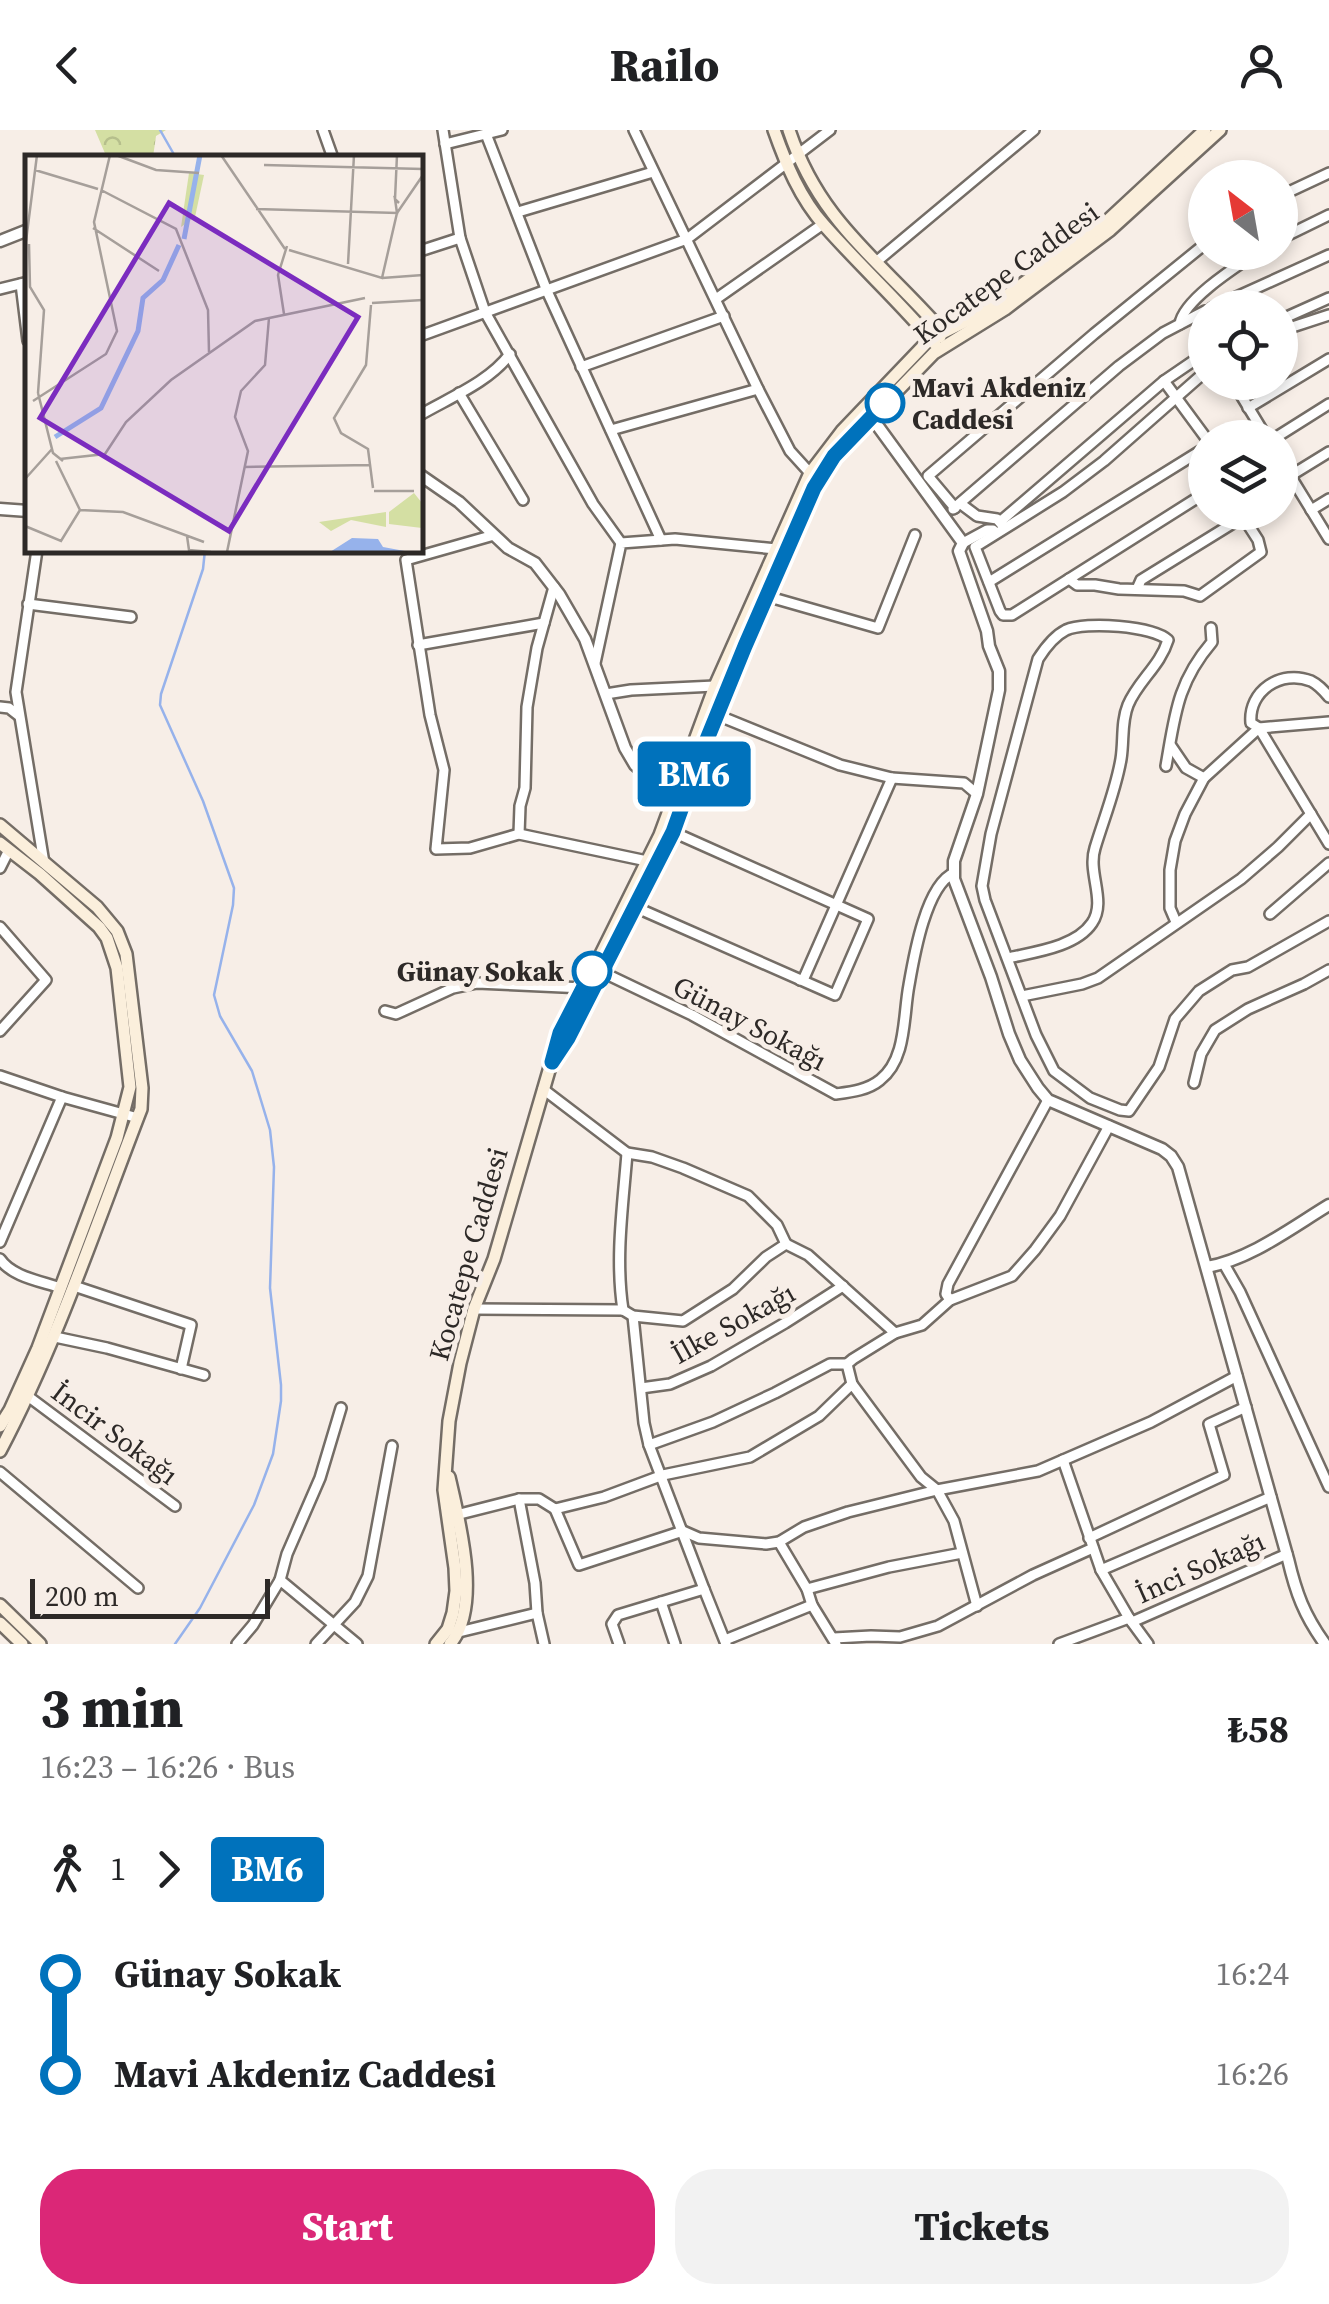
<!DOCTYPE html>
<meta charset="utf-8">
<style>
body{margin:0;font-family:"Source Serif 4",serif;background:#f2f2f2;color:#202124;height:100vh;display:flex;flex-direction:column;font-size:38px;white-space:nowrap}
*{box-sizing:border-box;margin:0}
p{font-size:32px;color:#757577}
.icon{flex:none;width:55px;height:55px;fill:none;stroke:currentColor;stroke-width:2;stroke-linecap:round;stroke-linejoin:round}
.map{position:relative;height:1514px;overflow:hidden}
.side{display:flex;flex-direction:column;background:#fff;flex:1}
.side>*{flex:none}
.badge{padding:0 20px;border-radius:8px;font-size:35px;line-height:65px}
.needle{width:65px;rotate:329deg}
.controls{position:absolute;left:1188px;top:30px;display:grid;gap:20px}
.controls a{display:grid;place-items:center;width:110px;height:110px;border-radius:50%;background:#fff;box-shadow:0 5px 15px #0003;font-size:50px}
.scale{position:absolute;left:30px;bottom:25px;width:240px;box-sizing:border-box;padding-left:10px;border:5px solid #2d2927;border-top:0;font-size:28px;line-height:35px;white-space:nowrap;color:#2d2927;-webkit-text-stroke:8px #f7eee7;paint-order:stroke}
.map>.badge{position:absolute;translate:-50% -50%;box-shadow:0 0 0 5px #fff}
.legs{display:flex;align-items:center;gap:15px;height:110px;padding:0 40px;font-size:32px}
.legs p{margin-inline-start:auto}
.summary{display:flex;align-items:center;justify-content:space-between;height:170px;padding:0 40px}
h1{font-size:55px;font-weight:800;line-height:75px}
.action{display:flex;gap:20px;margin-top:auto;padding:20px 40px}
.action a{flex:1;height:115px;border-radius:40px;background:#db2777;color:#fff;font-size:40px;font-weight:800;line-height:115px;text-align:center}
.action a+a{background:#f2f2f2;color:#202124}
ul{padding:0 40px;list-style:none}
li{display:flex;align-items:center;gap:35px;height:100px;font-size:38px}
li i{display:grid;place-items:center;width:15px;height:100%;margin:0 12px;background:currentColor}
li i::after{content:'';width:25px;height:25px;margin:-12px;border:8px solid;border-radius:50%;background:#fff}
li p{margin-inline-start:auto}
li:first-child i{background:linear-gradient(#0000 50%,currentColor 0)}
li:last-child i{background:linear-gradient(currentColor 50%,#0000 0)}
header{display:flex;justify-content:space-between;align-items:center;height:130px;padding:0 40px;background:#fff;font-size:45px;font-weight:800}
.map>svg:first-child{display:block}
</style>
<header><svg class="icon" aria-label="back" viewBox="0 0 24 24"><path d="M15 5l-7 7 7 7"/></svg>Railo<svg class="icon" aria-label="person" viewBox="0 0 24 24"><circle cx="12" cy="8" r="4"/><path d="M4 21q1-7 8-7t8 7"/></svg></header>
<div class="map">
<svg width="1329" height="1514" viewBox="0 0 1329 1514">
<defs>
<pattern id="park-crowns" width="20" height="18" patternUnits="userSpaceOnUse" patternTransform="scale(2.5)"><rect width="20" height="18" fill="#d4dfa3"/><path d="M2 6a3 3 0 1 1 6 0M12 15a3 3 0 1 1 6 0" fill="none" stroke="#b6bf8c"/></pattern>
</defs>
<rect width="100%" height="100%" fill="#f7eee7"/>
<path fill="url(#park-crowns)" d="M 95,0 L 166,0 L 156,6 L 153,27 L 107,28 Z"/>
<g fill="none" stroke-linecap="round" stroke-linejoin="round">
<g stroke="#96b2eb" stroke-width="2.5">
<path d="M 160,0 L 176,28"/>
<path d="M 175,1514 L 200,1478 L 254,1375 L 273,1324 L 281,1271 L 281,1255 L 270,1158 L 274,1037 L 270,1000 L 252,941 L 220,886 L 214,865 L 233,775 L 234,758 L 203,671 L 160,575 L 161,564 L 203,439 L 205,420"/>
</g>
<defs>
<g id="minor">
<path d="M 323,0 L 333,28"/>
<path d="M 443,0 L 460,108 L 485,182 L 593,374 L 621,413"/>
<path d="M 634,0 L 758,259 L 790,321 L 810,343"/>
<path d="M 486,4 L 547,161 L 661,410"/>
<path d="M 445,14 L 502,0"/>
<path d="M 1280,66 L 1329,43"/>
<path d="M 518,82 L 653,42"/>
<path d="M 1280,109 L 1329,85"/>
<path d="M 420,121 L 460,108"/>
<path d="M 876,132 L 1034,0"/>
<path d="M 21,154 L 28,211"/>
<path d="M 0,159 L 28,152"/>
<path d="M 716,169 L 823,94"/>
<path d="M 1212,178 L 1329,125"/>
<path d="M 1280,190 L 1329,168"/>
<path d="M 1180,194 C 1183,170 1237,136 1258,122"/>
<path d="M 1280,201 L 1329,185"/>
<path d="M 420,206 L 687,109 L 830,0"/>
<path d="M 581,237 L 724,186"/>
<path d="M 1205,242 L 1104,331 L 1063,362 L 975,417 L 1000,481 L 1003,485 L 1012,485 L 1205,363"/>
<path d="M 1164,251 L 1206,308"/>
<path d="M 1233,252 L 1267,308"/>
<path d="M 459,263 L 523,370"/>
<path d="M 1248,278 L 1329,229"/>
<path d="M 420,285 C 451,267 489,252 510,224"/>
<path d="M 611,300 L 758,259"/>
<path d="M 1275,308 L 1329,274"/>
<path d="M 1280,329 L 1329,409"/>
<path d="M 1290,346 L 1329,322"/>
<path d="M 961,374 L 977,386 L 997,389 L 1003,396"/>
<path d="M 955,378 L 928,346 L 1094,204 L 1205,114"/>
<path d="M 953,379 L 1119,236 L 1163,203 L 1205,181"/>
<path d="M 1311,380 L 1329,369"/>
<path d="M 1001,391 L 1164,251 L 1205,223"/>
<path d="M 494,405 L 406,430 L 430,585 L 444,640 L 436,719 L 470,718 L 519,704 L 647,731"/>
<path d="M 963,413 L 987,400 L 993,400 L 996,403"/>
<path d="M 37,420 L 16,562 L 44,733"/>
<path d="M 1069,449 L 1077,455 L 1095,455 L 1119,459 L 1184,461 L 1200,466 L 1261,422 L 1258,410 L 1240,382"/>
<path d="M 989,452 L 1205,318"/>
<path d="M 1137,459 L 1141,450 L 1243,387"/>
<path d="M 766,466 L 878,498 L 915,405"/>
<path d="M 28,474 L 131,487"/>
<path d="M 418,515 L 544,493"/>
<path d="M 595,533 L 621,413 L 675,409 L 776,419"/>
<path d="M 606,564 L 631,560 L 715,556"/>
<path d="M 1329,567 C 1323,560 1319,555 1311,551 C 1281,539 1248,561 1251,593 L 1259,598 L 1329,714"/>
<path d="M 0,577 L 9,578 L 18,585"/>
<path d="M 717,585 L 840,635 L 892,648 L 964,653 L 977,664"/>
<path d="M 1171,616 L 1186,638 L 1204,648"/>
<path d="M 1166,636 C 1175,585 1177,553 1212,512 L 1211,498"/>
<path d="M 519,704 L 520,676 L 525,658 L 527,577 L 537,518 L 554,457"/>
<path d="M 0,738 L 9,720"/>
<path d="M 635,777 L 835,865 L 868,789 L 673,702"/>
<path d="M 1270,784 L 1329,733"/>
<path d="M 1176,792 L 1170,778 L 1170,740 L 1175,711 L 1185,684 L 1204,648 L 1259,598 L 1329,592"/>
<path d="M 0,797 L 46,850 L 0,901"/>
<path d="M 1008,828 C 1034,822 1076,817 1092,793 C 1107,771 1087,743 1095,718 C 1104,688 1116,659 1121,629 C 1124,611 1121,592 1128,575 C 1138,551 1160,536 1168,510 C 1153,496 1086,491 1066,500 C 1054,506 1045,518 1038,529 L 991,704 L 982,756 L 985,770 L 1036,905 L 1054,941 L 1090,968 L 1120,980 L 1129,981 L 1159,937 L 1175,889 L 1199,861 L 1232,840 L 1248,837 L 1329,791"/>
<path d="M 602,842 L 692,885 L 836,964 C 851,962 868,960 880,950 C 907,929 903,886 909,855 C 914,826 926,755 954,743"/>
<path d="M 800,850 L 804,848 L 892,648"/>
<path d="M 1022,866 L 1082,854 L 1098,848 L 1241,749 L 1278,717 L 1311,684"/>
<path d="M 385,881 L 396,884 L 453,858 L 477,853 L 584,858"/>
<path d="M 0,946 L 62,967 L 138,988"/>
<path d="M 1194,953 L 1201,924 L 1215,900 L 1248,879 L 1304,854 L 1329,840"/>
<path d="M 543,959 L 627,1023 L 652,1027 L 683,1038 L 748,1066 L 777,1095 L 786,1114"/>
<path d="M 0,1112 L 62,967"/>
<path d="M 0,1129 C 12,1147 41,1151 61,1158"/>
<path d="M 1224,1134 L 1240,1162 L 1329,1357"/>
<path d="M 74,1156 L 191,1195 L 181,1239"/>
<path d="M 950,1170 L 946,1164 L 948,1154 L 1048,970"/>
<path d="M 474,1179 L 623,1180 L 633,1186 L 683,1191 L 733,1159 L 766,1127 L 786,1114 L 808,1125 L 895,1203"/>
<path d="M 623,1180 C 615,1128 623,1075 627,1023"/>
<path d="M 633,1186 L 644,1293 L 649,1315 L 713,1292 L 775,1263 L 830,1234 L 847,1234"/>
<path d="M 55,1207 L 107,1218 L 204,1245"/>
<path d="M 852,1254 L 847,1234 L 853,1229 L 895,1203 L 922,1195 L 950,1170 L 1012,1146 L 1035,1120 L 1060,1086 L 1109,996"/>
<path d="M 641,1258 L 670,1254 L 711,1236 L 785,1193 L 843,1156"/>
<path d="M 29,1267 L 175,1376"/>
<path d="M 341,1278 L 320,1348 L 287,1424 L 280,1450 L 357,1514"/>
<path d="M 649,1315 L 704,1459"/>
<path d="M 1063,1330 L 1101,1440 L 1129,1488 L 1148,1514"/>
<path d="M 0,1342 L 138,1458"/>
<path d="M 519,1369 L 535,1453 L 537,1483 L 544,1514"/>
<path d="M 555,1379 L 579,1435 L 683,1401 L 699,1408 L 766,1414 L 779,1412 L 804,1397 L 848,1382 L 937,1360 L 1038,1341 L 1151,1292 L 1237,1246"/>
<path d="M 456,1385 L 519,1369 L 539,1369 L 555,1379 L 604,1367 L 663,1345 L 750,1327 L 819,1286 L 852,1254 L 921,1347 L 937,1360 L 954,1391 L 977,1476"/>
<path d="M 1089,1408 L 1224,1345 L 1209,1294 L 1246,1277"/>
<path d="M 779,1412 L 807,1459 L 812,1475 L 836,1514"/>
<path d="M 1101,1440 L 1271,1367"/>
<path d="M 807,1459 L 889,1437 L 962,1423"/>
<path d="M 661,1472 L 675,1514"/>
<path d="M 1132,1492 L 1287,1424"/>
<path d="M 459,1502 L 537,1483"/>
<path d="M 834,1508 L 871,1506 L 900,1507 L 938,1496 L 1033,1445 L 1093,1418"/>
<path d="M 725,1510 L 812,1475"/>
<path d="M 237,1514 L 253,1495 L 280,1450"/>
<path d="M 316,1514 L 355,1472 L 368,1446 L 392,1316"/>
<path d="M 619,1514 L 612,1494 L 618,1485 L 704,1459 L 726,1514"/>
<path d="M 1059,1514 L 1129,1488"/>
</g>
<g id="tertiary">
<path d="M 0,111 L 28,100"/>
<path d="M 872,288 L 963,413 L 959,421 L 987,501 L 989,516 L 999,541 L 999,560 L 977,664 L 954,731 L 954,749 L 991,847 L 1009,904 L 1020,930 L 1038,958 L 1048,970 L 1162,1019 L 1171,1026 L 1178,1037 L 1288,1429 C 1296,1463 1304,1485 1325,1514"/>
<path d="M 420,345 L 459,372 L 508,418 L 535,433 L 559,464 L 585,509 L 625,618 L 635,635 L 644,643 L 679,651"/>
<path d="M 0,379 L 28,381"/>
<path d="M 1207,1137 C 1251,1129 1291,1098 1329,1075"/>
</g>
<g id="secondary">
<path d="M 774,0 C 786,34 800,68 824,95 C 860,136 900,172 935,214"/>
<path d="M 789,0 C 818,88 874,126 933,191 L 941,202 L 940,207"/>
<path d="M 0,695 L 97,777 L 117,801 L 126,824 L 142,958 L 141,979 C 96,1095 58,1211 0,1321"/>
<path d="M 0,713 L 40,744 L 99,797 L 107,808 L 117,838 L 130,957 L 117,1008 L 38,1218 L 10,1280 L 0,1296"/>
<path d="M 557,924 L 568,908 L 673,702 L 701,624 L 772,451 L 814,359 L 834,326 L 934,223 L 1005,179 L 1110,100 L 1220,0"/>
<path d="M 449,1347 C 459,1391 482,1477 450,1514"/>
<path d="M 0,1475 L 40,1514"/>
<path d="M 0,1493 L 22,1514"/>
<path d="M 436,1514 L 448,1499 L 453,1483 L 456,1461 L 455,1438 L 444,1360 L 449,1291 L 460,1233 L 474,1179 L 494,1129 L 557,913 L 660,705 L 715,556 L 810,343 L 842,301 L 930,209 L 986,181 L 1106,92 L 1205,0"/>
</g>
</defs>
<use href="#minor" stroke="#746d66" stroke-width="14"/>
<use href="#tertiary" stroke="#746d66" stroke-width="15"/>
<use href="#secondary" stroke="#746d66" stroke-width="16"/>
<use href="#minor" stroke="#fff" stroke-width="9"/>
<use href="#tertiary" stroke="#fff" stroke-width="10"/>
<use href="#secondary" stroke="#fbefdc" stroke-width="11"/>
</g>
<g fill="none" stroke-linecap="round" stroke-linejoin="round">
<defs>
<path id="line-1" d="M 592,841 L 560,903 L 552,932 L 568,908 L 673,702 L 701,624 L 745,516 L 814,358 L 834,326 L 885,273"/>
</defs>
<use href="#line-1" stroke="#fff" stroke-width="22"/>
<use href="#line-1" stroke="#0072bc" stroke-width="15"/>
</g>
<g fill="#fff" stroke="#0072bc" stroke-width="5">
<circle cx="885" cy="273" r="18"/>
<circle cx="592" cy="841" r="18"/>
</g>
<g text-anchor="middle" stroke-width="10" stroke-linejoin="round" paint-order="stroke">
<g font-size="28" fill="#2d2927" stroke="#f7eee7">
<text transform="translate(1006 143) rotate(-36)" y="10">Kocatepe Caddesi</text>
<text transform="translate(750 893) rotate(28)" y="10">Günay Sokağı</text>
<text transform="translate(468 1124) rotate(-74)" y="10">Kocatepe Caddesi</text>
<text transform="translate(733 1193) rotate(-29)" y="10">İlke Sokağı</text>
<text transform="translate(115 1303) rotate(37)" y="10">İncir Sokağı</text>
<text transform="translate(1200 1437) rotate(-24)" y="10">İnci Sokağı</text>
</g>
<g font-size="28" font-weight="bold" fill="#2d2927" stroke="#f7eee7" text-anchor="start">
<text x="912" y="267">Mavi Akdeniz<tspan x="912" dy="32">Caddesi</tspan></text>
<text x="564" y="851" text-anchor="end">Günay Sokak</text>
</g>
</g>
<g transform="translate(25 25)">
<rect width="398" height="398" fill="#f7eee7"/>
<path d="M 389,338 L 397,348 L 397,373 L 364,369 L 364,357 ZM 361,357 L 361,372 L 326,365 L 306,376 L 294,367 Z" fill="#d4dfa3"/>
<path d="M 164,18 L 179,20 L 170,62 L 156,72 Z" fill="#d4dfa3"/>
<path d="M 327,383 L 353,384 L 358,392 L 385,397 L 305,397 Z" fill="#96b2eb"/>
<path fill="none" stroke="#96b2eb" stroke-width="5" d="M 159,84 L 175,0M 30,282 L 76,253 L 113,176 L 118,143 L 138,125 L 154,90"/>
<path fill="none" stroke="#a69f9a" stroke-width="2.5" d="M 91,0 L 131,15 L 174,18M 196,0 L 260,94M 239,10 L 398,14M 10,15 L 73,34M 76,35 L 151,74 L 183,155 L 184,197M 370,44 L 372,0M 231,54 L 372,58 L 370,44 L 374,48M 68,73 L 134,116M 1,86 L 12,0M 4,89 L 5,132 L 19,155 L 13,238M 264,95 L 357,123 L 372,58 L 398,20M 323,109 L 329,0M 357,123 L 398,120M 347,148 L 398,145M 346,150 L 341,210 L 309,263 L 316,278 L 343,294 L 348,333M 259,159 L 253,120 L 262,91M 13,238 L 28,298 L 38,306M 8,246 L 81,199 L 92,176 L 69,67 L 85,0M 35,304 L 80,299 L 101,267 L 146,225 L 230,166 L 340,143M 31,306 L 55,355 L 98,357 L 179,387M 219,312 L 346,310M 0,324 L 27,294M 349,336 L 389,336M 0,371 L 36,386 L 55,355M 162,381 L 164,395 L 186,397M 202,397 L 223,296 L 210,262 L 216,236 L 240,210 L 244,163"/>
<path fill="#7b2cbf" fill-opacity="0.15" stroke="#7b2cbf" stroke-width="5" d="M 144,48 L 333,162 L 204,376 L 15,263 Z"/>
<rect width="398" height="398" fill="none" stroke="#2d2927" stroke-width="5"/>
</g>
</svg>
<div class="controls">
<a><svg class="needle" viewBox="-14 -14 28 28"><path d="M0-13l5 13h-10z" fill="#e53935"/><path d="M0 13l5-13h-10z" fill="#757577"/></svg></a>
<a><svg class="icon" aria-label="locate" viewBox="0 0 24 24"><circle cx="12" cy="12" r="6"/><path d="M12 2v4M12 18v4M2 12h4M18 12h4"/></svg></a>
<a><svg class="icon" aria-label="layers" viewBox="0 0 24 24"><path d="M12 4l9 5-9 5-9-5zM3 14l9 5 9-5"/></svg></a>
</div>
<div class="scale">200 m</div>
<b class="badge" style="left:694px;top:644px;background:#0072bc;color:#fff">BM6</b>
</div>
<section class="side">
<div class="summary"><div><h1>3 min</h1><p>16:23 – 16:26 · Bus</p></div><b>₺58</b></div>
<div class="legs"><svg class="icon" aria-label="walk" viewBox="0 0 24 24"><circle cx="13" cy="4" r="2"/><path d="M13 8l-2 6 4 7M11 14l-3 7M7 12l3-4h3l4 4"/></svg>1<svg class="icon" aria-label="forward" viewBox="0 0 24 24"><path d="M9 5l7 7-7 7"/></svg><b class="badge" style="background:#0072bc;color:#fff">BM6</b></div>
<ul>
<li><i style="color:#0072bc"></i><b>Günay Sokak</b><p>16:24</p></li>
<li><i style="color:#0072bc"></i><b>Mavi Akdeniz Caddesi</b><p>16:26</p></li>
</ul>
<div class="action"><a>Start</a><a>Tickets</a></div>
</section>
